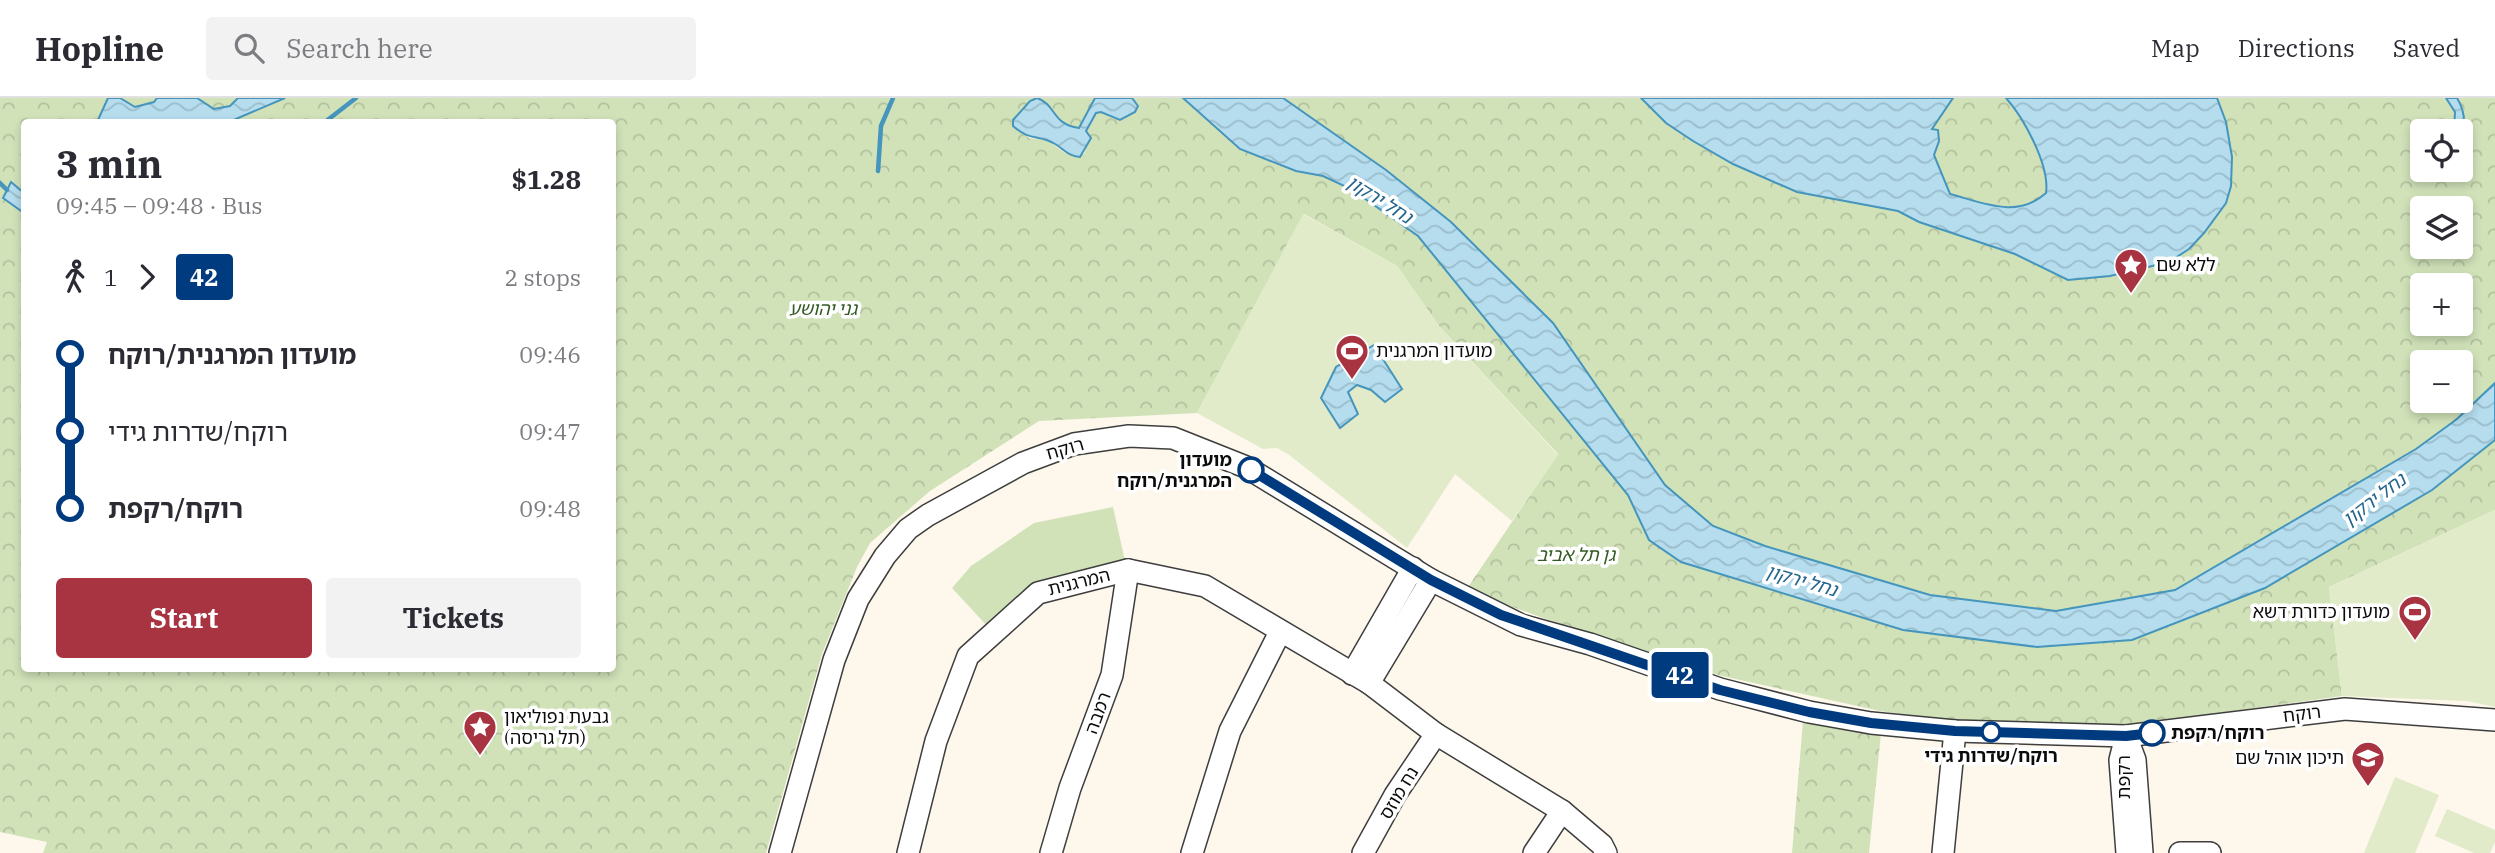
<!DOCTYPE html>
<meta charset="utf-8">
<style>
body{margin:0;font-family:"IBM Plex Serif","Noto Sans Hebrew",serif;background:#f2f2f3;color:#2b2b33;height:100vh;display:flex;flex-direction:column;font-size:26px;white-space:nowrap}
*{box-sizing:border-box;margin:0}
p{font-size:23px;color:#7c7c81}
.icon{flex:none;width:38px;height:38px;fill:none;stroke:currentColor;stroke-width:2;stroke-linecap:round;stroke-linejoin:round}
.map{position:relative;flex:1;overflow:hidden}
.sheet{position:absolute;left:21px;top:21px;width:595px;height:553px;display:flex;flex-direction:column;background:#fff;border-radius:7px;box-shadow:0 4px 10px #0003}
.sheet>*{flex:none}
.badge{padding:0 14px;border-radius:5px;font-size:24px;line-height:46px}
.buttons{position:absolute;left:2410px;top:21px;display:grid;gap:14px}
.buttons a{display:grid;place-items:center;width:63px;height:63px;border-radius:7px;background:#fff;box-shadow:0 4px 10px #0003;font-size:35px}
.map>.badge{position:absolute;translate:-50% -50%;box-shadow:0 0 0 4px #fff}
.legs{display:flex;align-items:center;gap:10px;height:77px;padding:0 35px;font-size:23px}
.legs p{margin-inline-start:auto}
.headline{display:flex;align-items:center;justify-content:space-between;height:119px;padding:0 35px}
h1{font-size:38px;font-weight:800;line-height:52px}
.action{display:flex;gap:14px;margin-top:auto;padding:14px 35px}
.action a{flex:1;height:80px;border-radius:7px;background:#a93441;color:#fff;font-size:28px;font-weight:800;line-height:80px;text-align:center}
.action a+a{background:#f2f2f3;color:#2b2b33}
ul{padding:0 35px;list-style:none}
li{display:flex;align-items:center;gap:24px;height:77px;font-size:26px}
li i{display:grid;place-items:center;width:10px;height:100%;margin:0 9px;background:currentColor}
li i::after{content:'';width:18px;height:18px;margin:-9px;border:5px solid;border-radius:50%;background:#fff}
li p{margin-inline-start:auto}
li:first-child i{background:linear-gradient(#0000 50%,currentColor 0)}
li:last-child i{background:linear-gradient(currentColor 50%,#0000 0)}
header{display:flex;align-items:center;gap:42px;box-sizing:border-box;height:98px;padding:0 35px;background:#fff;border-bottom:2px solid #e1e1e2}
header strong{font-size:33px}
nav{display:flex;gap:38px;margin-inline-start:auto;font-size:24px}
.search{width:490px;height:63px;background:#f2f2f3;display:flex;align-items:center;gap:18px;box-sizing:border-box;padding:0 24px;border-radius:7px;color:#7c7c81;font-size:26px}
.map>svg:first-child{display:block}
</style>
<header>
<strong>Hopline</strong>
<div class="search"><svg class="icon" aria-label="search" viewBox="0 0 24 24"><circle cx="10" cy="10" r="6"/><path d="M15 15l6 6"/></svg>Search here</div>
<nav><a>Map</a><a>Directions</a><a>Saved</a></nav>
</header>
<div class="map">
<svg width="2495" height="755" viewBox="0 0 2495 755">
<defs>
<pattern id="park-crowns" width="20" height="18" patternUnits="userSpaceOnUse" patternTransform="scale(1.75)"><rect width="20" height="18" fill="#d1e2b9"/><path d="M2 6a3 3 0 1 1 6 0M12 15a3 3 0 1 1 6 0" fill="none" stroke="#b2c19e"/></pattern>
<pattern id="water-waves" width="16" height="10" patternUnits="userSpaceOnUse" patternTransform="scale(1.75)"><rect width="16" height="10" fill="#b5ddee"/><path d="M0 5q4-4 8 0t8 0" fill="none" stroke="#9abccb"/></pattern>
</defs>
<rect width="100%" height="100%" fill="#fdf8eb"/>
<path fill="#d1e2b9" d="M 1113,409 L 1125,463 L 989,530 L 952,490 L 971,468 L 1034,425 Z"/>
<g fill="url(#park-crowns)" fill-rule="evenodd">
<path d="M 0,0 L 1037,0 L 1030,3 L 1011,25 L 1029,40 L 1047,42 L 1065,55 L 1084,56 L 1090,40 L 1086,33 L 1096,15 L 1101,14 L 1114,21 L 1138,8 L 1132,0 L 1183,0 L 1240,51 L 1296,73 L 1323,78 L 1351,91 L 1418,138 L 1628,397 L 1649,442 L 1681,464 L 1903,532 L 2037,548 L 2265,490 L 2432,392 L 2495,342 L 2495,412 L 2329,489 L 2342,598 L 2102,631 L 1956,624 L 1880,613 L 1722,578 L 1594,544 L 1557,525 L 1466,492 L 1558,356 L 1439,228 L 1397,168 L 1304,116 L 1197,315 L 1039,323 L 930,393 L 870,445 L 857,469 L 822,556 L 766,755 L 43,755 L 47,744 L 0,734 ZM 24,24 L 612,24 L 612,570 L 24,570 Z"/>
<path d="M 1038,0 L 1095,0 L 1080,30 C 1051,26 1058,9 1038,0 Z"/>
<path d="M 1283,0 L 1641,0 L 1666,25 L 1693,43 L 1733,66 L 1797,94 L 1898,113 L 1919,124 L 2014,156 L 2068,182 L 2110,178 L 2169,164 L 2231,88 L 2232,59 L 2226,24 L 2217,0 L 2495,0 L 2495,285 L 2457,321 L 2416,351 L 2175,492 L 2056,513 L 1930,497 L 1765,448 L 1713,428 L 1665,387 L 1553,225 L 1451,124 L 1386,72 ZM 2422,33 L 2460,33 L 2460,72 L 2422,72 ZM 2422,110 L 2460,110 L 2460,149 L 2422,149 ZM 2422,187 L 2460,187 L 2460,226 L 2422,226 ZM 2422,264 L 2460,264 L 2460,303 L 2422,303 Z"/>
<path d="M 1953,0 L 2006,0 C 2024,20 2050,68 2046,94 C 2017,122 1984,104 1950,96 L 1934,57 L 1939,43 L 1931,32 Z"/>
<path d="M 1803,623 L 1881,635 L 1869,755 L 1792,755 Z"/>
</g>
<g fill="#e1ebc9">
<path d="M 1303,116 L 1397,168 L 1439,228 L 1558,357 L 1512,423 L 1455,376 L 1407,450 L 1288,356 L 1277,350 L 1263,351 L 1197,315 Z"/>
<path d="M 2495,412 L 2495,609 L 2467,603 L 2342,598 L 2329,489 Z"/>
<path d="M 2395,679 L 2439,697 L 2415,755 L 2364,755 Z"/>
<path d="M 2447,711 L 2495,732 L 2495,744 L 2490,755 L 2474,755 L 2435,738 Z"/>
</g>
<g fill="url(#water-waves)" stroke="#4595bc" stroke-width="2">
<path d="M 108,0 L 120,0 L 135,9 L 154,4 L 157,0 L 197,0 L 214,11 L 230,8 L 238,0 L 285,0 L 229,24 L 97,24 Z"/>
<path d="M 1037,0 C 1057,7 1051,26 1079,30 L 1095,0 L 1132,0 L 1138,8 L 1135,14 L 1120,22 L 1101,14 L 1096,15 L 1086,33 L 1091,40 L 1080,59 C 1068,58 1065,52 1055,46 C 1039,36 1031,44 1013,28 L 1013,22 L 1030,3 Z"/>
<path d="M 1183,0 L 1283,0 L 1386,72 L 1451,124 L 1553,225 L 1665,387 L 1713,428 L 1765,448 L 1930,497 L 2056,513 L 2175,492 L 2416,351 L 2457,321 L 2495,285 L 2495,342 L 2432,392 L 2265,490 L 2132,542 L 2037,549 L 1903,532 L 1681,464 L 1649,442 L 1628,397 L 1418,138 L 1351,91 L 1323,78 L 1296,73 L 1240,51 Z"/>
<path d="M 1641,0 L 1953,0 L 1932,31 L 1938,32 L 1939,43 L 1934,57 L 1950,96 C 1984,105 2017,121 2046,95 C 2050,68 2024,20 2006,0 L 2217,0 L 2226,24 L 2232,59 L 2231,88 L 2226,105 L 2204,135 L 2189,151 L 2169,164 L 2110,178 L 2068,182 L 2015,156 L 1919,124 L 1898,113 L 1797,94 L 1733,66 L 1693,43 L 1666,25 Z"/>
<path d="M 2446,0 L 2457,0 C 2465,13 2466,26 2461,40 L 2460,33 L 2454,33 L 2455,14 Z"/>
<path d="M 11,84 L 24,95 L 24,115 L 3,100 Z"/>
<path d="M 1374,247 L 1402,291 L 1385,304 L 1371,292 L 1357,287 L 1348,294 L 1358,316 L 1340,330 L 1321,300 L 1336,269 Z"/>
</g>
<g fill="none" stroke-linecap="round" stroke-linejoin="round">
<g stroke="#4595bc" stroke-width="4.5">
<path d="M 325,24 L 356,0"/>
<path d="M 878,73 L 881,28 L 893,0"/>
<path d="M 0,85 L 7,92"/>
</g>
<defs>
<g id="minor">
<path d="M 1352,576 L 1413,470"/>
<path d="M 1369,585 L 1431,482"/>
<path d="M 2126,638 L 2135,662 L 2142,755"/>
<path d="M 2126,638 L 2120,662 L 2127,755"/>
<path d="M 780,755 L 834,562 L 858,501 L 885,458 L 908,431 L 928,417 L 1023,365 L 1074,346 L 1129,338 L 1173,340 L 1246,369 L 1431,482 L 1521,527 L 1590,546 L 1720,591 L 1809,614 L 1871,625 L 1955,633 L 2126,638 L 2345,611 L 2495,622"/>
<path d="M 908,755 L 936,643 L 968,558 L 1038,495 L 1128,472 L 1205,488 L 1369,585 L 1436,636 L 1562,713 L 1602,747 L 1606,755"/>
<path d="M 1051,755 L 1070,690 L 1112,577 L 1128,472"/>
<path d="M 1192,755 L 1230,633 L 1280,534"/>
<path d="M 1363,755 L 1395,697 L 1436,636"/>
<path d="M 1534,755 L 1562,713"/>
<path d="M 1943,755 L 1955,633"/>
<path d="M 2180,755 L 2210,755"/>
</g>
</defs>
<use href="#minor" stroke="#3e3e3e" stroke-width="24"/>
<use href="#minor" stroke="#fff" stroke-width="21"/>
</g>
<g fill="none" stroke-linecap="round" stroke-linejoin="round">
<defs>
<path id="line-1" d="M 1251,372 L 1431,482 L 1501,517 L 1720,592 L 1809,614 L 1871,625 L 1955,633 L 2126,638 L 2152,635"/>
</defs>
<use href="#line-1" stroke="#fff" stroke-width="16"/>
<use href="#line-1" stroke="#003b80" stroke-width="10"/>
</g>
<defs>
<symbol id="sight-pin" viewBox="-11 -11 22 30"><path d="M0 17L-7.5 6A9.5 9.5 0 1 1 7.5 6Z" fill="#a93441" stroke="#fff"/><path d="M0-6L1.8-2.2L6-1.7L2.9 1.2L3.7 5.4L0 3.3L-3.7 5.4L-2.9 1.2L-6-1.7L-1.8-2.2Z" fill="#fff"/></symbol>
<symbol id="stadium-pin" viewBox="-11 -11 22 30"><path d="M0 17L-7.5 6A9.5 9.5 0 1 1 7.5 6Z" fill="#a93441" stroke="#fff"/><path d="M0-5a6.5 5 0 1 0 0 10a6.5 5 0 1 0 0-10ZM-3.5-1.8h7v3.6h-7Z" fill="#fff"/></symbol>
<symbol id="school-pin" viewBox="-11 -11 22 30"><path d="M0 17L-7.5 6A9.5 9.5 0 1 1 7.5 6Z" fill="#a93441" stroke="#fff"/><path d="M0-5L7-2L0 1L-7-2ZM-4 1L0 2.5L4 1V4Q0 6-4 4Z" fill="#fff"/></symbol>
</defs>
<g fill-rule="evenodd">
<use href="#sight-pin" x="2112" y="148" width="38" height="52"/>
<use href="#stadium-pin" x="1333" y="234" width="38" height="52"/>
<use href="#stadium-pin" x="2396" y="495" width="38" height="52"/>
<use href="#sight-pin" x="461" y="610" width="38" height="52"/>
<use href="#school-pin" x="2349" y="641" width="38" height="52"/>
</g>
<g fill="#fff" stroke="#003b80" stroke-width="3.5">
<circle cx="1251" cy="372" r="12"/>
<circle cx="1991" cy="634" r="9"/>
<circle cx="2152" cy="635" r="12"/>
</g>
<g text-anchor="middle" stroke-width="7" stroke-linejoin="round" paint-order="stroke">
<g font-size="18" fill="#0b0b0b" stroke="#fff" text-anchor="start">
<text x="2156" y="173">ללא שם</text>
<text x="1376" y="259">מועדון המרגנית</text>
<text x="2390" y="520" text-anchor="end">מועדון כדורת דשא</text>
<text x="504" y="625">גבעת נפוליאון<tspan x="504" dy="21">(תל גריסה)</tspan></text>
<text x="2344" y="666" text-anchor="end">תיכון אוהל שם</text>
</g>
<g font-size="18" font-style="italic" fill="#325a23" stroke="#fff">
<text x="823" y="217">גני יהושע</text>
<text x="1576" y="463">גן תל אביב</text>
</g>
<g font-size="18" fill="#0b0b0b" stroke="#fff">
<text transform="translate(1065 351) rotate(-16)" y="6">רוקח</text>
<text transform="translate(1079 484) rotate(-14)" y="6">המרגנית</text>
<text transform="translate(1098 615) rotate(-70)" y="6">רמבה</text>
<text transform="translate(2302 616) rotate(-7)" y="6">רוקח</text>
<text transform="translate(2124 679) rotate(-90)" y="6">רקפת</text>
<text transform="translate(1399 695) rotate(-59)" y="6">נח מוזס</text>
</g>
<g font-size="18" font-weight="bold" fill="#0b0b0b" stroke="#fff" text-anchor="end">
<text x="1232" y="368">מועדון<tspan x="1232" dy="21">המרגנית/רוקח</tspan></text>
<text x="2171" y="641" text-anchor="start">רוקח/רקפת</text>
<text x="1991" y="664" text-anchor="middle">רוקח/שדרות גידי</text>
</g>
<g font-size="19" font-style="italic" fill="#24668c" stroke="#fff">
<text transform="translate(1380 101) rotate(32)" y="7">נחל ירקון</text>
<text transform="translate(2374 401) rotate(-37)" y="7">נחל ירקון</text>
<text transform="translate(1802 482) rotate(16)" y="7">נחל ירקון</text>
</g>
</g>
</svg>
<div class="buttons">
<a><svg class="icon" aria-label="locate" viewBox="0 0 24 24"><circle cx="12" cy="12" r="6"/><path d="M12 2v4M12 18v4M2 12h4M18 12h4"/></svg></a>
<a><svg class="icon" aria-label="layers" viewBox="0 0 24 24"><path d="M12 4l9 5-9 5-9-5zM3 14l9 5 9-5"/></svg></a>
<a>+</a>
<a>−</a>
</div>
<b class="badge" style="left:1680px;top:577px;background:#003b80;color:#fff">42</b>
<section class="sheet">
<div class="headline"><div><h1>3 min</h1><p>09:45 – 09:48 · Bus</p></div><b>$1.28</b></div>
<div class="legs"><svg class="icon" aria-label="walk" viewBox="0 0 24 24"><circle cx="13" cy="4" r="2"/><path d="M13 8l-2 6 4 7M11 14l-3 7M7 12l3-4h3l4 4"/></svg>1<svg class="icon" aria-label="forward" viewBox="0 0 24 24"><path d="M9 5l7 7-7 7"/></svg><b class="badge" style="background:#003b80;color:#fff">42</b><p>2 stops</p></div>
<ul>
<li><i style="color:#003b80"></i><b>מועדון המרגנית/רוקח</b><p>09:46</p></li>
<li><i style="color:#003b80"></i><span>רוקח/שדרות גידי</span><p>09:47</p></li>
<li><i style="color:#003b80"></i><b>רוקח/רקפת</b><p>09:48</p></li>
</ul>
<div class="action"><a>Start</a><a>Tickets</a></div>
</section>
</div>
